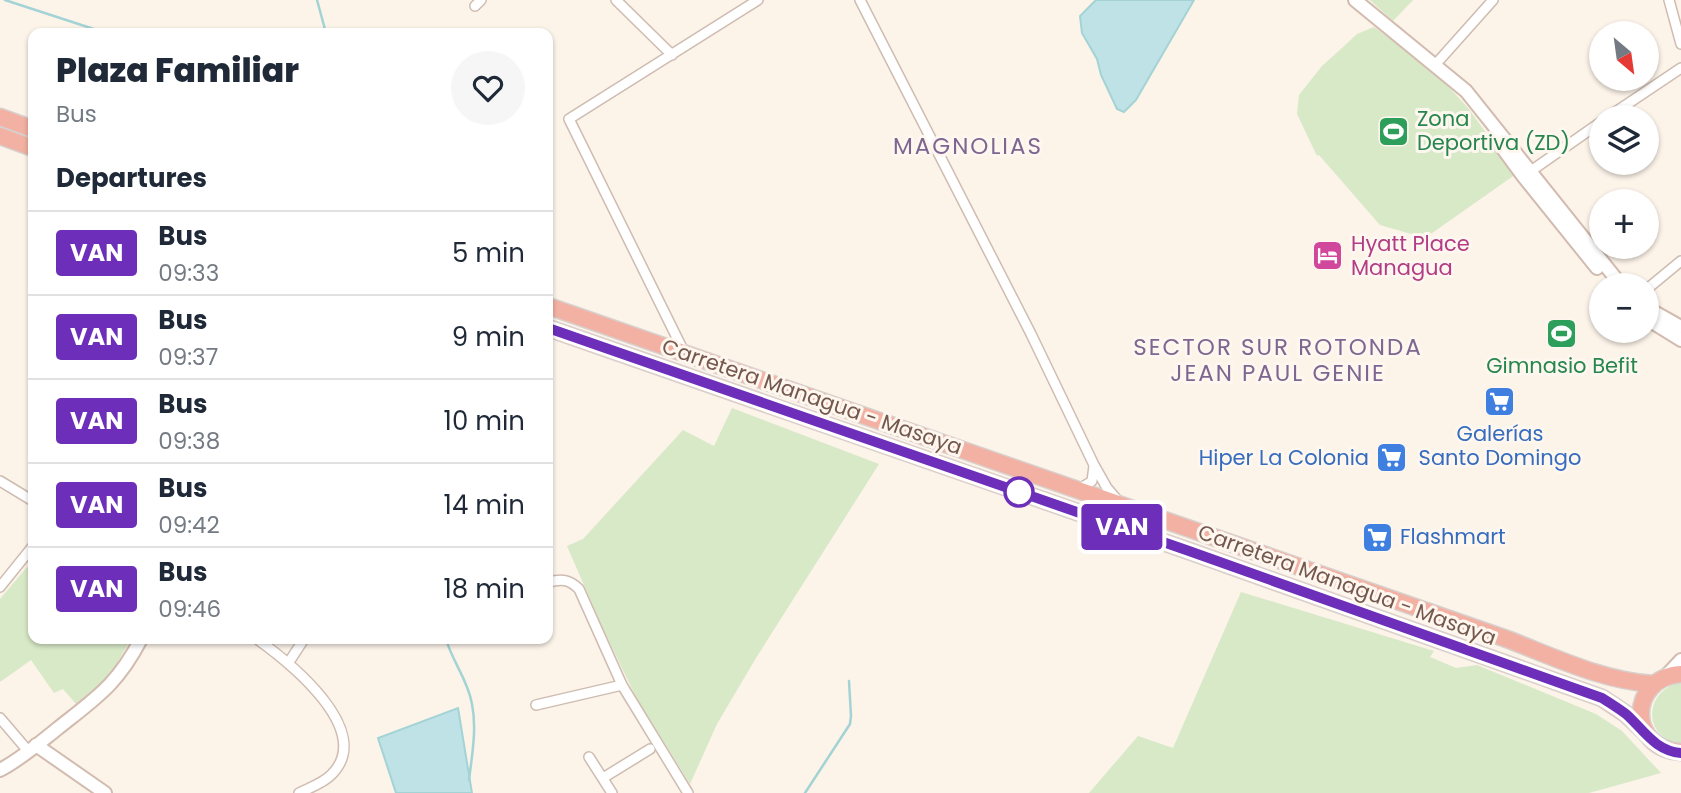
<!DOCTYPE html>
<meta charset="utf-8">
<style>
body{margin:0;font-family:Poppins,sans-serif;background:#f6f6f7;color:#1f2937;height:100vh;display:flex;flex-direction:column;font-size:26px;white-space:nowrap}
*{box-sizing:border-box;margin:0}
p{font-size:23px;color:#747a83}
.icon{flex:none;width:38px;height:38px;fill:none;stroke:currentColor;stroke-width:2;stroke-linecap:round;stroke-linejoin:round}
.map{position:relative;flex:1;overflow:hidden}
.sheet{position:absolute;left:28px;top:28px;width:525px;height:616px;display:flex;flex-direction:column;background:#fff;border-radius:14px;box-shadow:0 2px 5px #0004}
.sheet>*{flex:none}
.badge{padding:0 14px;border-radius:5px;font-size:24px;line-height:46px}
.needle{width:46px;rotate:151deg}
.tools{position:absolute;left:1589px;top:21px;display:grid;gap:14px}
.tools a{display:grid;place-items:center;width:70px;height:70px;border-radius:50%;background:#fff;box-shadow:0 2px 5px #0004;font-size:35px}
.map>.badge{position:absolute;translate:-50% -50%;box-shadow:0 0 0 4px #fff}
h2{padding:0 28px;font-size:26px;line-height:63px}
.round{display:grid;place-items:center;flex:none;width:74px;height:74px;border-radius:37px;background:#f6f6f7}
.summary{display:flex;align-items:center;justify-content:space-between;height:119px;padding:0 28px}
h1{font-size:33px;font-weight:800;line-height:52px}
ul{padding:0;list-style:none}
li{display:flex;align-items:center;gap:21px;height:84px;padding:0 28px;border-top:2px solid #e0e1e3}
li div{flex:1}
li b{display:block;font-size:26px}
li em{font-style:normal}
li .badge{min-width:77px;font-weight:700;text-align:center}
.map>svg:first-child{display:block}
</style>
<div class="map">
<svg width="1681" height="793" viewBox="0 0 1681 793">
<rect width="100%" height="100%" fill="#fcf3e9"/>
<g fill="#d8e9c7">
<path d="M 1370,0 L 1413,0 L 1393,21 Z"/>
<path d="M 1374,27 L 1433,70 L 1468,108 L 1516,174 L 1425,238 L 1380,225 L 1319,155 L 1317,156 L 1297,114 L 1299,95 L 1322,66 L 1342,48 L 1357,34 Z"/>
<path d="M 732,408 L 879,464 L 756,658 L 717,724 L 690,784 L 637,699 L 603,629 L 567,546 L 583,539 L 683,430 L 714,446 Z"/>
<path d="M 27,567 L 33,571 L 33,639 L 131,639 L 110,675 L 76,704 L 63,689 L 54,693 L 31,660 L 0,682 L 0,599 Z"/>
<path d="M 1241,592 L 1434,651 L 1430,657 L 1456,668 L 1477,665 L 1596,714 L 1622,731 L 1661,773 L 1589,793 L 1089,793 L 1138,736 L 1173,748 Z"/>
<path d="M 1681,682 L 1681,744 C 1642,738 1643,691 1681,682 Z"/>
</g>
<g fill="#bee2e5" stroke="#a4d3d6" stroke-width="2">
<path d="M 1096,0 L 1194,0 L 1136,100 L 1124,112 L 1117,109 L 1101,75 L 1097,59 L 1082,33 L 1080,16 Z"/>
<path d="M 458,708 L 472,793 L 396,793 L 378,738 Z"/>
</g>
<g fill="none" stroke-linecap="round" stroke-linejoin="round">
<g stroke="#a4d3d6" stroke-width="2.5">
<path d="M 5,0 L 106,33"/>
<path d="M 317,0 L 326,33"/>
<path d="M 446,639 C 452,661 468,680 472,704 C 477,729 472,755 469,780"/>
<path d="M 805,793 L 850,724 L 851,716 L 849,681"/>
</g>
<defs>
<g id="street">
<path d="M 616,0 L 672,55"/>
<path d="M 860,0 L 1031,334 L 1094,465 L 1107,488 L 1118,501"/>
<path d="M 1669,0 L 1681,44"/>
<path d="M 475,6 L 481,0"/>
<path d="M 1435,65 L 1493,0"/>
<path d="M 1608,117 L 1681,68"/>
<path d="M 1528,173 L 1601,122"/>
<path d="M 1647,289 L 1681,261"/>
<path d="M 684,352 L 569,119 L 758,0"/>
<path d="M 0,481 L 33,501"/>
<path d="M 1078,490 L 1092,481 L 1094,466"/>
<path d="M 548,582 C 562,579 569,579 579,589 L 622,685 L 688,793"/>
<path d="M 0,587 L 33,546"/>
<path d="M 257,639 C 289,662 375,730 332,774 C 324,783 309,788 299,793"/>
<path d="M 289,662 L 304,639"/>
<path d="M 536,705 L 622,685"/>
<path d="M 0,718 L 29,752"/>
<path d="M 589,757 L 612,793"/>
<path d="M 603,778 L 650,749"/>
</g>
<g id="secondary">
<path d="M 1355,0 L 1466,91 L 1621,285"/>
<path d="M 1498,142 L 1523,176 L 1597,268"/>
<path d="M 1647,308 L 1681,327"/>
<path d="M 1647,319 L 1681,340"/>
<path d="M 1665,677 L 1681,660"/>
<path d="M 36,745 L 105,793"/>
<path d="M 0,770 C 21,759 38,744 57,729 C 97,697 117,685 141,639"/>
</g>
<g id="highway">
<path d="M 0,117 L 33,129"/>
<path d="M 0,136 L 33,148"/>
<path d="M 548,306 L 1504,638 C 1552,656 1602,681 1654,684"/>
<path d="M 548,328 L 1189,551 L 1602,698 L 1626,714 L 1646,733"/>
<path d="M 1681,674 C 1628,678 1627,749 1681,752"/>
</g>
</defs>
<use href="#street" stroke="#cfbcb1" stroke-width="12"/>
<use href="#secondary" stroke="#d2bbaf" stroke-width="16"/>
<use href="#highway" stroke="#d8d0cd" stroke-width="19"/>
<use href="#street" stroke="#fff" stroke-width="9"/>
<use href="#secondary" stroke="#fff" stroke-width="12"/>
<use href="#highway" stroke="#f2b1a3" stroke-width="16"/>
</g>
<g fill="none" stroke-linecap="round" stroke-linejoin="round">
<defs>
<path id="line" d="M 548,328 L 1189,551 L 1602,698 C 1610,703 1618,708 1626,714 C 1644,730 1655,751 1681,753"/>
</defs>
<use href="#line" stroke="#fff" stroke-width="16"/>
<use href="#line" stroke="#6d2fba" stroke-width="10"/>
</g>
<defs>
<symbol id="stadium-square" viewBox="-11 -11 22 22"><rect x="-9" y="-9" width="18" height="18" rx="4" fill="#2e9e5b" stroke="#fef7ef"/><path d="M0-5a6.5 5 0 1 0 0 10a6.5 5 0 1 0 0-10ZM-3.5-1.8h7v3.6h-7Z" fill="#fff"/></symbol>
<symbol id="hotel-square" viewBox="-11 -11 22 22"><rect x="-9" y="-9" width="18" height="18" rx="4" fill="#d1479c" stroke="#fef7ef"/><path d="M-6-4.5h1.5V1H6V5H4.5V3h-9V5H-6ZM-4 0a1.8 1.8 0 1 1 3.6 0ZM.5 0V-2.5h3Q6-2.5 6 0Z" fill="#fff"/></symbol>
<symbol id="supermarket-square" viewBox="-11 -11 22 22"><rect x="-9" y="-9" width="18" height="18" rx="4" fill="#3f7fe0" stroke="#fef7ef"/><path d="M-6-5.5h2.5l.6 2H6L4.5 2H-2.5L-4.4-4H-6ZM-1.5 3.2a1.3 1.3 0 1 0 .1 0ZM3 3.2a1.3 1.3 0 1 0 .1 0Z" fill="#fff"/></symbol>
</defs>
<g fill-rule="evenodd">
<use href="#stadium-square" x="1376" y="114" width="35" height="35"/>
<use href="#hotel-square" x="1310" y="238" width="35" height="35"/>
<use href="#stadium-square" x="1544" y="316" width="35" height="35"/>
<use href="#supermarket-square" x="1482" y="384" width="35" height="35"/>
<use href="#supermarket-square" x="1374" y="440" width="35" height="35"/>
<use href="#supermarket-square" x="1360" y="520" width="35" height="35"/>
</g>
<circle fill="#fff" stroke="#6d2fba" stroke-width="3.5" cx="1019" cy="492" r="14"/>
<g text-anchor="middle" stroke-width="6" stroke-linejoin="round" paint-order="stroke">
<g font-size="21" fill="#27864d" stroke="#fef7ef" text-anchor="start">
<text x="1417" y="126">Zona<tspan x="1417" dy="24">Deportiva (ZD)</tspan></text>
<text x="1562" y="373" text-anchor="middle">Gimnasio Befit</text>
</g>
<g font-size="21" fill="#b23c85" stroke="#fef7ef" text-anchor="start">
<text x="1351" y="251">Hyatt Place<tspan x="1351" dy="24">Managua</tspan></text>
</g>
<g font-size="21" fill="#75584d" stroke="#fef7ef">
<text transform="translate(812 397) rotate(19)" y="7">Carretera Managua - Masaya</text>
<text transform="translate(1347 585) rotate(20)" y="7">Carretera Managua - Masaya</text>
</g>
<g font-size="21" fill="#366cbe" stroke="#fef7ef">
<text x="1500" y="441">Galerías<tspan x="1500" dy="24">Santo Domingo</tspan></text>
<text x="1369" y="465" text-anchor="end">Hiper La Colonia</text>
<text x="1400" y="544" text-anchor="start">Flashmart</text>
</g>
<g font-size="23" letter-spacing="2" fill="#7e6691" stroke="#fef7ef">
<text x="968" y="154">MAGNOLIAS</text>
<text x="1278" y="355">SECTOR SUR ROTONDA<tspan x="1278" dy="26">JEAN PAUL GENIE</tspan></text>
</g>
</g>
</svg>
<div class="tools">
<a><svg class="needle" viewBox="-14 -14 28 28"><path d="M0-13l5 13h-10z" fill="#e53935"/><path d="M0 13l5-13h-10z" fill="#747a83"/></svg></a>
<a><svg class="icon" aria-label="layers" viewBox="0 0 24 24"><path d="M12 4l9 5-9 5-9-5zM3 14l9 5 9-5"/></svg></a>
<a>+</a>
<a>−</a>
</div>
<b class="badge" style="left:1122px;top:527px;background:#6d2fba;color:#fff">VAN</b>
<section class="sheet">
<div class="summary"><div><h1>Plaza Familiar</h1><p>Bus</p></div><a class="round"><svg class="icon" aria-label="heart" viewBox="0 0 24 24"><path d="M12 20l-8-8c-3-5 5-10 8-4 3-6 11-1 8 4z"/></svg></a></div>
<h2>Departures</h2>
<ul>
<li><span class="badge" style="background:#6d2fba;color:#fff">VAN</span><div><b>Bus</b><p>09:33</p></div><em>5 min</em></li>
<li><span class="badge" style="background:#6d2fba;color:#fff">VAN</span><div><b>Bus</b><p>09:37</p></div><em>9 min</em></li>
<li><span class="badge" style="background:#6d2fba;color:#fff">VAN</span><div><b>Bus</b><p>09:38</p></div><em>10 min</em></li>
<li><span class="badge" style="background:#6d2fba;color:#fff">VAN</span><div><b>Bus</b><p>09:42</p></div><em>14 min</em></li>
<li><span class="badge" style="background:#6d2fba;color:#fff">VAN</span><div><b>Bus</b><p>09:46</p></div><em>18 min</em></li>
</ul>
</section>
</div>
